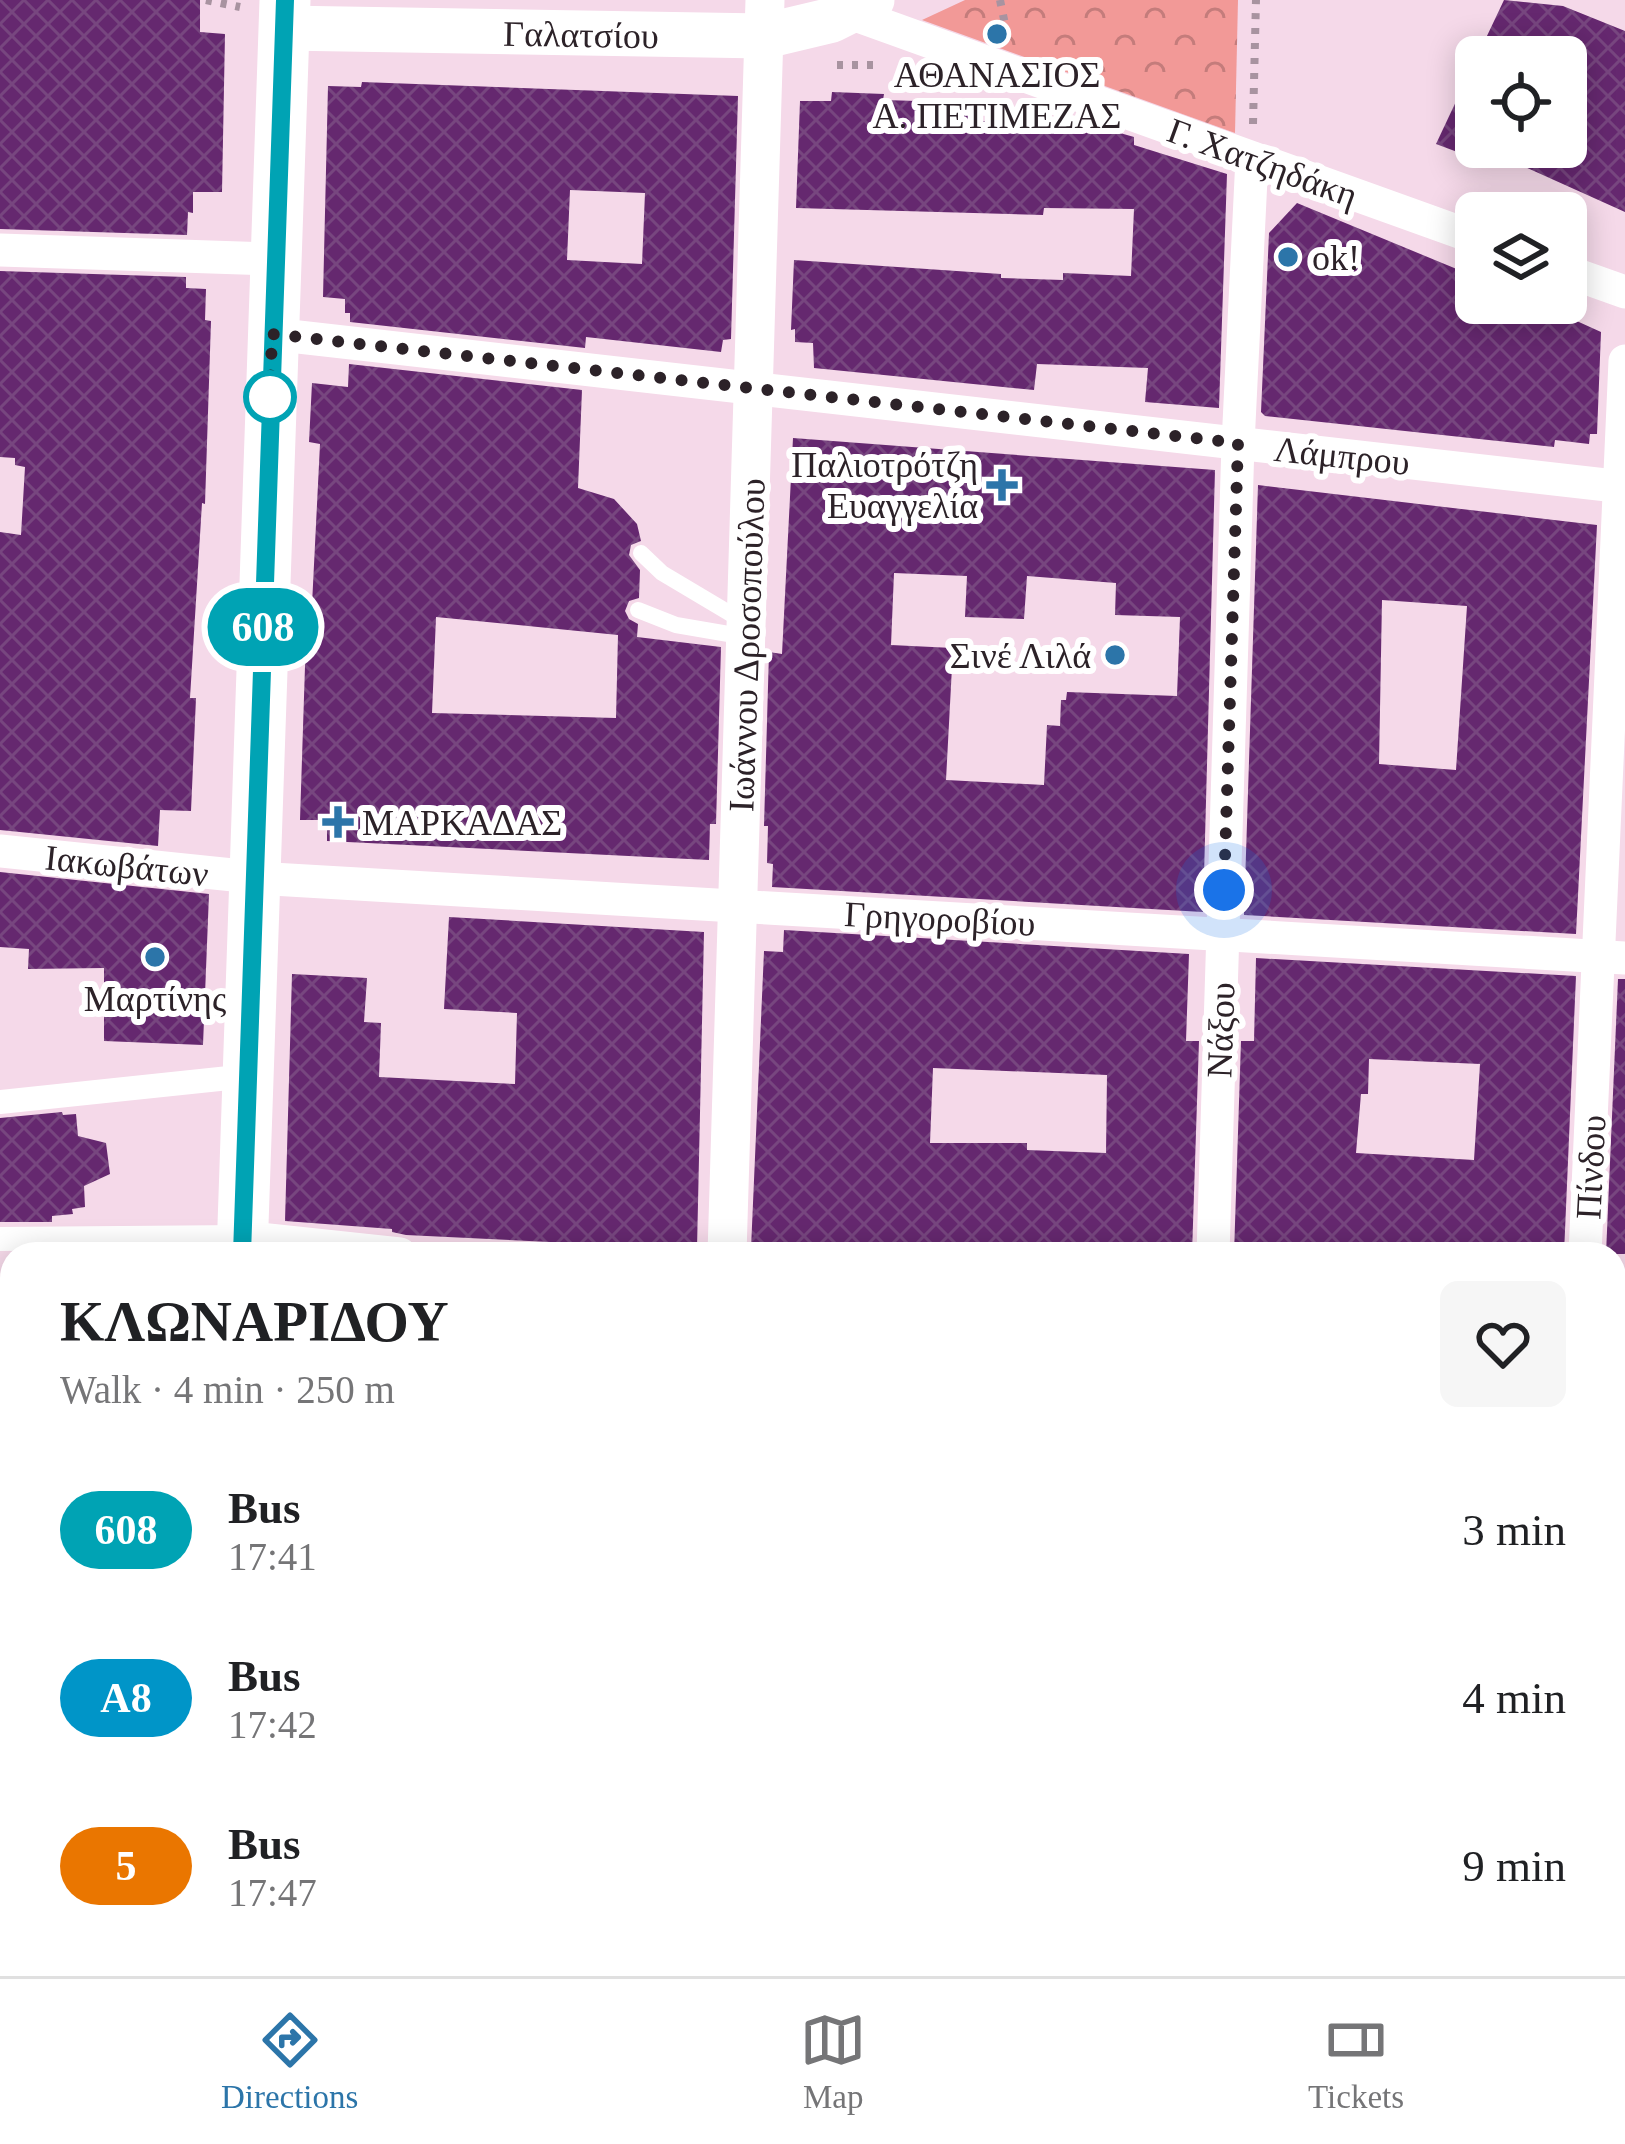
<!DOCTYPE html>
<meta charset="utf-8">
<style>
body{margin:0;font-family:Georgia,serif;background:#f6f6f6;color:#202124;height:100vh;display:flex;flex-direction:column;font-size:45px;white-space:nowrap}
*{box-sizing:border-box;margin:0}
p{font-size:39px;color:#757577}
.icon{flex:none;width:66px;height:66px;fill:none;stroke:currentColor;stroke-width:2;stroke-linecap:round;stroke-linejoin:round}
.map{position:relative;flex:1;overflow:hidden}
.panel{position:absolute;left:0px;top:1242px;width:1626px;height:735px;display:flex;flex-direction:column;background:#fff;border-radius:36px 36px 0 0;box-shadow:0 6px 30px #0003}
.panel>*{flex:none}
.badge{padding:0 24px;border-radius:39px;font-size:42px;line-height:78px}
.controls{position:absolute;left:1455px;top:36px;display:grid;gap:24px}
.controls a{display:grid;place-items:center;width:132px;height:132px;border-radius:18px;background:#fff;box-shadow:0 6px 30px #0003;font-size:60px}
.you{position:absolute;width:60px;height:60px;margin:-30px;border:9px solid #fff;border-radius:50%;background:#1a73e8;box-shadow:0 0 0 18px #1a73e833}
.map>.badge{position:absolute;translate:-50% -50%;box-shadow:0 0 0 6px #fff}
.round{display:grid;place-items:center;flex:none;width:126px;height:126px;border-radius:18px;background:#f6f6f6}
.head{display:flex;align-items:center;justify-content:space-between;height:204px;padding:0 60px}
h1{font-size:57px;font-weight:700;line-height:90px}
ul{padding:0;list-style:none}
li{display:flex;align-items:center;gap:36px;height:168px;padding:0 60px}
li div{flex:1}
li b{display:block;font-size:45px}
li em{font-style:normal}
li .badge{min-width:132px;font-weight:700;text-align:center}
.tabs{display:flex;justify-content:space-around;align-items:center;height:168px;border-top:3px solid #e0e0e0;background:#fff;font-size:33px;color:#757577}
.tabs a{display:grid;justify-items:center;gap:6px}
.tabs .active{color:#2c75a9}
.map>svg:first-child{display:block}
</style>
<div class="map">
<svg width="1625" height="1976" viewBox="0 0 1625 1976">
<defs>
<pattern id="park-crowns" width="20" height="18" patternUnits="userSpaceOnUse" patternTransform="scale(3)"><rect width="20" height="18" fill="#f29997"/><path d="M2 6a3 3 0 1 1 6 0M12 15a3 3 0 1 1 6 0" fill="none" stroke="#c47c7b"/></pattern>
<pattern id="building-cross-hatch" width="8" height="8" patternUnits="userSpaceOnUse" patternTransform="scale(3)"><rect width="8" height="8" fill="#65286f"/><path d="M0 0l8 8M0 8l8-8" fill="none" stroke="#77467f"/></pattern>
</defs>
<rect width="100%" height="100%" fill="#f5d9e9"/>
<path fill="url(#park-crowns)" d="M 965,0 L 1238,0 L 1235,133 L 922,20 Z"/>
<g fill="url(#building-cross-hatch)" fill-rule="evenodd">
<path d="M 0,0 L 200,0 L 200,32 L 225,34 L 222,192 L 193,192 L 193,213 L 188,212 L 187,235 L 0,229 Z"/>
<path d="M 1504,0 L 1563,6 L 1625,31 L 1625,212 L 1481,147 L 1566,147 L 1566,57 L 1477,57 Z"/>
<path d="M 1476,59 L 1476,159 L 1436,144 Z"/>
<path d="M 362,82 L 738,96 L 731,339 L 723,340 L 721,352 L 586,337 L 585,348 L 350,322 L 350,313 L 345,313 L 345,299 L 323,297 L 328,86 L 361,87 ZM 570,190 L 645,193 L 642,264 L 567,260 Z"/>
<path d="M 832,92 L 884,94 L 883,100 L 952,102 L 952,108 L 975,108 L 975,121 L 1046,123 L 1046,118 L 1080,118 L 1083,132 L 1120,133 L 1134,137 L 1134,145 L 1227,174 L 1219,408 L 1145,402 L 1148,368 L 1037,364 L 1034,390 L 814,368 L 813,343 L 795,342 L 795,329 L 791,330 L 794,260 L 1001,274 L 1001,278 L 1063,280 L 1063,273 L 1131,276 L 1134,209 L 1044,208 L 1043,215 L 796,208 L 800,101 L 831,101 Z"/>
<path d="M 1297,203 L 1476,277 L 1476,303 L 1537,303 L 1601,332 L 1597,434 L 1590,434 L 1589,444 L 1555,440 L 1554,447 L 1265,416 L 1261,412 L 1269,233 Z"/>
<path d="M 0,271 L 186,277 L 186,288 L 206,289 L 205,320 L 211,321 L 205,504 L 202,503 L 190,698 L 196,698 L 191,811 L 160,810 L 158,846 L 0,830 L 0,532 L 21,535 L 25,467 L 15,465 L 15,458 L 0,457 Z"/>
<path d="M 349,364 L 582,390 L 578,488 L 614,499 L 637,524 L 641,541 L 631,545 L 629,555 L 640,570 L 639,598 L 629,601 L 625,611 L 629,619 L 638,624 L 637,637 L 721,647 L 716,824 L 710,824 L 709,860 L 327,841 L 327,820 L 300,820 L 307,605 L 312,605 L 320,444 L 309,442 L 312,383 L 348,387 ZM 436,617 L 618,635 L 616,718 L 432,713 Z"/>
<path d="M 793,438 L 1215,470 L 1203,912 L 772,887 L 773,864 L 767,863 L 768,826 L 764,826 L 769,652 L 782,654 ZM 894,573 L 967,576 L 965,617 L 1024,619 L 1027,576 L 1116,583 L 1115,615 L 1180,617 L 1177,696 L 1067,692 L 1066,700 L 1061,700 L 1060,726 L 1047,725 L 1044,785 L 946,780 L 953,648 L 891,645 Z"/>
<path d="M 1258,485 L 1597,525 L 1576,934 L 1244,915 ZM 1382,600 L 1467,606 L 1456,770 L 1379,764 Z"/>
<path d="M 0,872 L 209,894 L 203,1045 L 104,1041 L 104,968 L 28,969 L 29,949 L 0,947 Z"/>
<path d="M 449,917 L 704,932 L 697,1249 L 406,1235 L 392,1232 L 392,1229 L 285,1221 L 292,974 L 367,978 L 364,1022 L 381,1023 L 379,1077 L 515,1084 L 517,1013 L 444,1009 Z"/>
<path d="M 784,930 L 1189,954 L 1186,1041 L 1199,1041 L 1192,1254 L 1024,1254 L 1024,1245 L 952,1242 L 951,1254 L 771,1254 L 772,1249 L 751,1249 L 764,951 L 783,952 ZM 933,1068 L 1107,1075 L 1106,1153 L 1027,1150 L 1027,1143 L 930,1143 Z"/>
<path d="M 1256,958 L 1576,976 L 1564,1254 L 1234,1254 L 1241,1041 L 1254,1041 ZM 1369,1059 L 1480,1064 L 1474,1160 L 1356,1153 L 1361,1094 L 1368,1094 Z"/>
<path d="M 1618,979 L 1625,979 L 1625,1254 L 1606,1254 Z"/>
<path d="M 62,1112 L 63,1115 L 76,1114 L 78,1136 L 106,1143 L 110,1174 L 84,1186 L 85,1207 L 72,1209 L 73,1214 L 52,1216 L 52,1222 L 0,1222 L 0,1118 Z"/>
</g>
<g fill="none" stroke-linecap="round" stroke-linejoin="round">
<g stroke="#a893a0" stroke-width="8" stroke-dasharray="6 9" stroke-linecap="butt">
<path d="M 206,0 L 240,7"/>
<path d="M 1000,0 L 1007,34"/>
<path d="M 837,65 L 882,65"/>
<path d="M 1253,124 L 1256,0"/>
</g>
<g stroke="#fff" stroke-width="16">
<path d="M 641,553 L 662,573 L 746,623"/>
<path d="M 638,610 L 676,625 L 746,637"/>
</g>
<g stroke="#fff" stroke-width="24">
<path d="M 0,1102 L 248,1076"/>
<path d="M 0,1239 L 242,1237"/>
</g>
<g stroke="#fff" stroke-width="33">
<path d="M 847,12 L 1476,238"/>
<path d="M 0,250 L 274,259"/>
<path d="M 1566,271 L 1625,292"/>
<path d="M 272,334 L 1625,487"/>
<path d="M 0,851 L 272,879 L 1625,958"/>
<path d="M 242,1237 L 400,1254"/>
<path d="M 1213,1254 L 1238,444 L 1252,158"/>
<path d="M 1585,1254 L 1625,361"/>
<path d="M 1614,1345 L 1625,1346"/>
<path d="M 0,1505 L 12,1505"/>
<path d="M 1185,1976 L 1186,1965"/>
<path d="M 1566,1976 L 1566,1965"/>
</g>
<g stroke="#fff" stroke-width="39">
<path d="M 727,1254 L 765,0"/>
<path d="M 0,1846 L 12,1847"/>
<path d="M 705,1976 L 705,1965"/>
</g>
<path stroke="#fff" stroke-width="45" d="M 284,28 L 765,36 L 832,20 L 872,0"/>
<g stroke="#fff" stroke-width="51">
<path d="M 242,1254 L 285,0"/>
<path d="M 217,1976 L 218,1965"/>
</g>
</g>
<g fill="none" stroke-linecap="round" stroke-linejoin="round">
<defs>
<path id="line" d="M 242,1254 L 285,0"/>
</defs>
<use href="#line" stroke="#fff" stroke-width="27"/>
<use href="#line" stroke="#00a3b4" stroke-width="18"/>
<path stroke="#2c2228" stroke-width="12" stroke-dasharray="0 21.6" d="M 270,397 L 272,334 L 1238,443 L 1224,890"/>
</g>
<g fill="#2c75a9" stroke="#fff" stroke-width="4.5">
<circle cx="997" cy="34" r="12"/>
<circle cx="1288" cy="257" r="12"/>
<path d="M996 467h12v12h12v12h-12v12h-12v-12h-12v-12h12z"/>
<circle cx="1115" cy="655" r="12"/>
<path d="M332 804h12v12h12v12h-12v12h-12v-12h-12v-12h12z"/>
<circle cx="155" cy="957" r="12"/>
</g>
<circle fill="#fff" stroke="#00a3b4" stroke-width="6" cx="270" cy="397" r="24"/>
<g text-anchor="middle" stroke-width="12" stroke-linejoin="round" paint-order="stroke">
<g font-size="36" fill="#2c2228" stroke="#fff">
<text transform="translate(581 34) rotate(1)" y="13">Γαλατσίου</text>
<text transform="translate(1263 162) rotate(20)" y="13">Γ. Χατζηδάκη</text>
<text transform="translate(1342 455) rotate(6)" y="13">Λάμπρου</text>
<text transform="translate(746 645) rotate(-88)" y="13">Ιωάννου Δροσοπούλου</text>
<text transform="translate(127 865) rotate(6)" y="13">Ιακωβάτων</text>
<text transform="translate(940 918) rotate(3)" y="13">Γρηγοροβίου</text>
<text transform="translate(1220 1030) rotate(-88)" y="13">Νάξου</text>
<text transform="translate(1590 1167) rotate(-87)" y="13">Πίνδου</text>
</g>
<g font-size="36" fill="#2c2228" stroke="#fff">
<text x="997" y="87">ΑΘΑΝΑΣΙΟΣ<tspan x="997" dy="41">Α. ΠΕΤΙΜΕΖΑΣ</tspan></text>
<text x="1312" y="270" text-anchor="start">ok!</text>
<text x="978" y="477" text-anchor="end">Παλιοτρότζη<tspan x="978" dy="41">Ευαγγελία</tspan></text>
<text x="1091" y="668" text-anchor="end">Σινέ Λιλά</text>
<text x="362" y="835" text-anchor="start">ΜΑΡΚΑΔΑΣ</text>
<text x="155" y="1011">Μαρτίνης</text>
</g>
</g>
</svg>
<div class="controls">
<a><svg class="icon" aria-label="locate" viewBox="0 0 24 24"><circle cx="12" cy="12" r="6"/><path d="M12 2v4M12 18v4M2 12h4M18 12h4"/></svg></a>
<a><svg class="icon" aria-label="layers" viewBox="0 0 24 24"><path d="M12 4l9 5-9 5-9-5zM3 14l9 5 9-5"/></svg></a>
</div>
<div class="you" style="left:1224px;top:890px"></div>
<b class="badge" style="left:263px;top:627px;background:#00a3b4;color:#fff">608</b>
<section class="panel">
<div class="head"><div><h1>ΚΛΩΝΑΡΙΔΟΥ</h1><p>Walk · 4 min · 250 m</p></div><a class="round"><svg class="icon" aria-label="heart" viewBox="0 0 24 24"><path d="M12 20l-8-8c-3-5 5-10 8-4 3-6 11-1 8 4z"/></svg></a></div>
<ul>
<li><span class="badge" style="background:#00a3b4;color:#fff">608</span><div><b>Bus</b><p>17:41</p></div><em>3 min</em></li>
<li><span class="badge" style="background:#0095c8;color:#fff">A8</span><div><b>Bus</b><p>17:42</p></div><em>4 min</em></li>
<li><span class="badge" style="background:#ea7600;color:#fff">5</span><div><b>Bus</b><p>17:47</p></div><em>9 min</em></li>
</ul>
</section>
</div>
<nav class="tabs">
<a class="active"><svg class="icon" aria-label="directions" viewBox="0 0 24 24"><path d="M12 3l9 9-9 9-9-9zM9 14v-3h6M13 9l2 2-2 2"/></svg>Directions</a>
<a><svg class="icon" aria-label="map" viewBox="0 0 24 24"><path d="M3 6l6-2 6 2 6-2v14l-6 2-6-2-6 2zM9 4v14M15 6v14"/></svg>Map</a>
<a><svg class="icon" aria-label="tickets" viewBox="0 0 24 24"><path d="M3 7h18v10H3zM15 7v10"/></svg>Tickets</a>
</nav>
